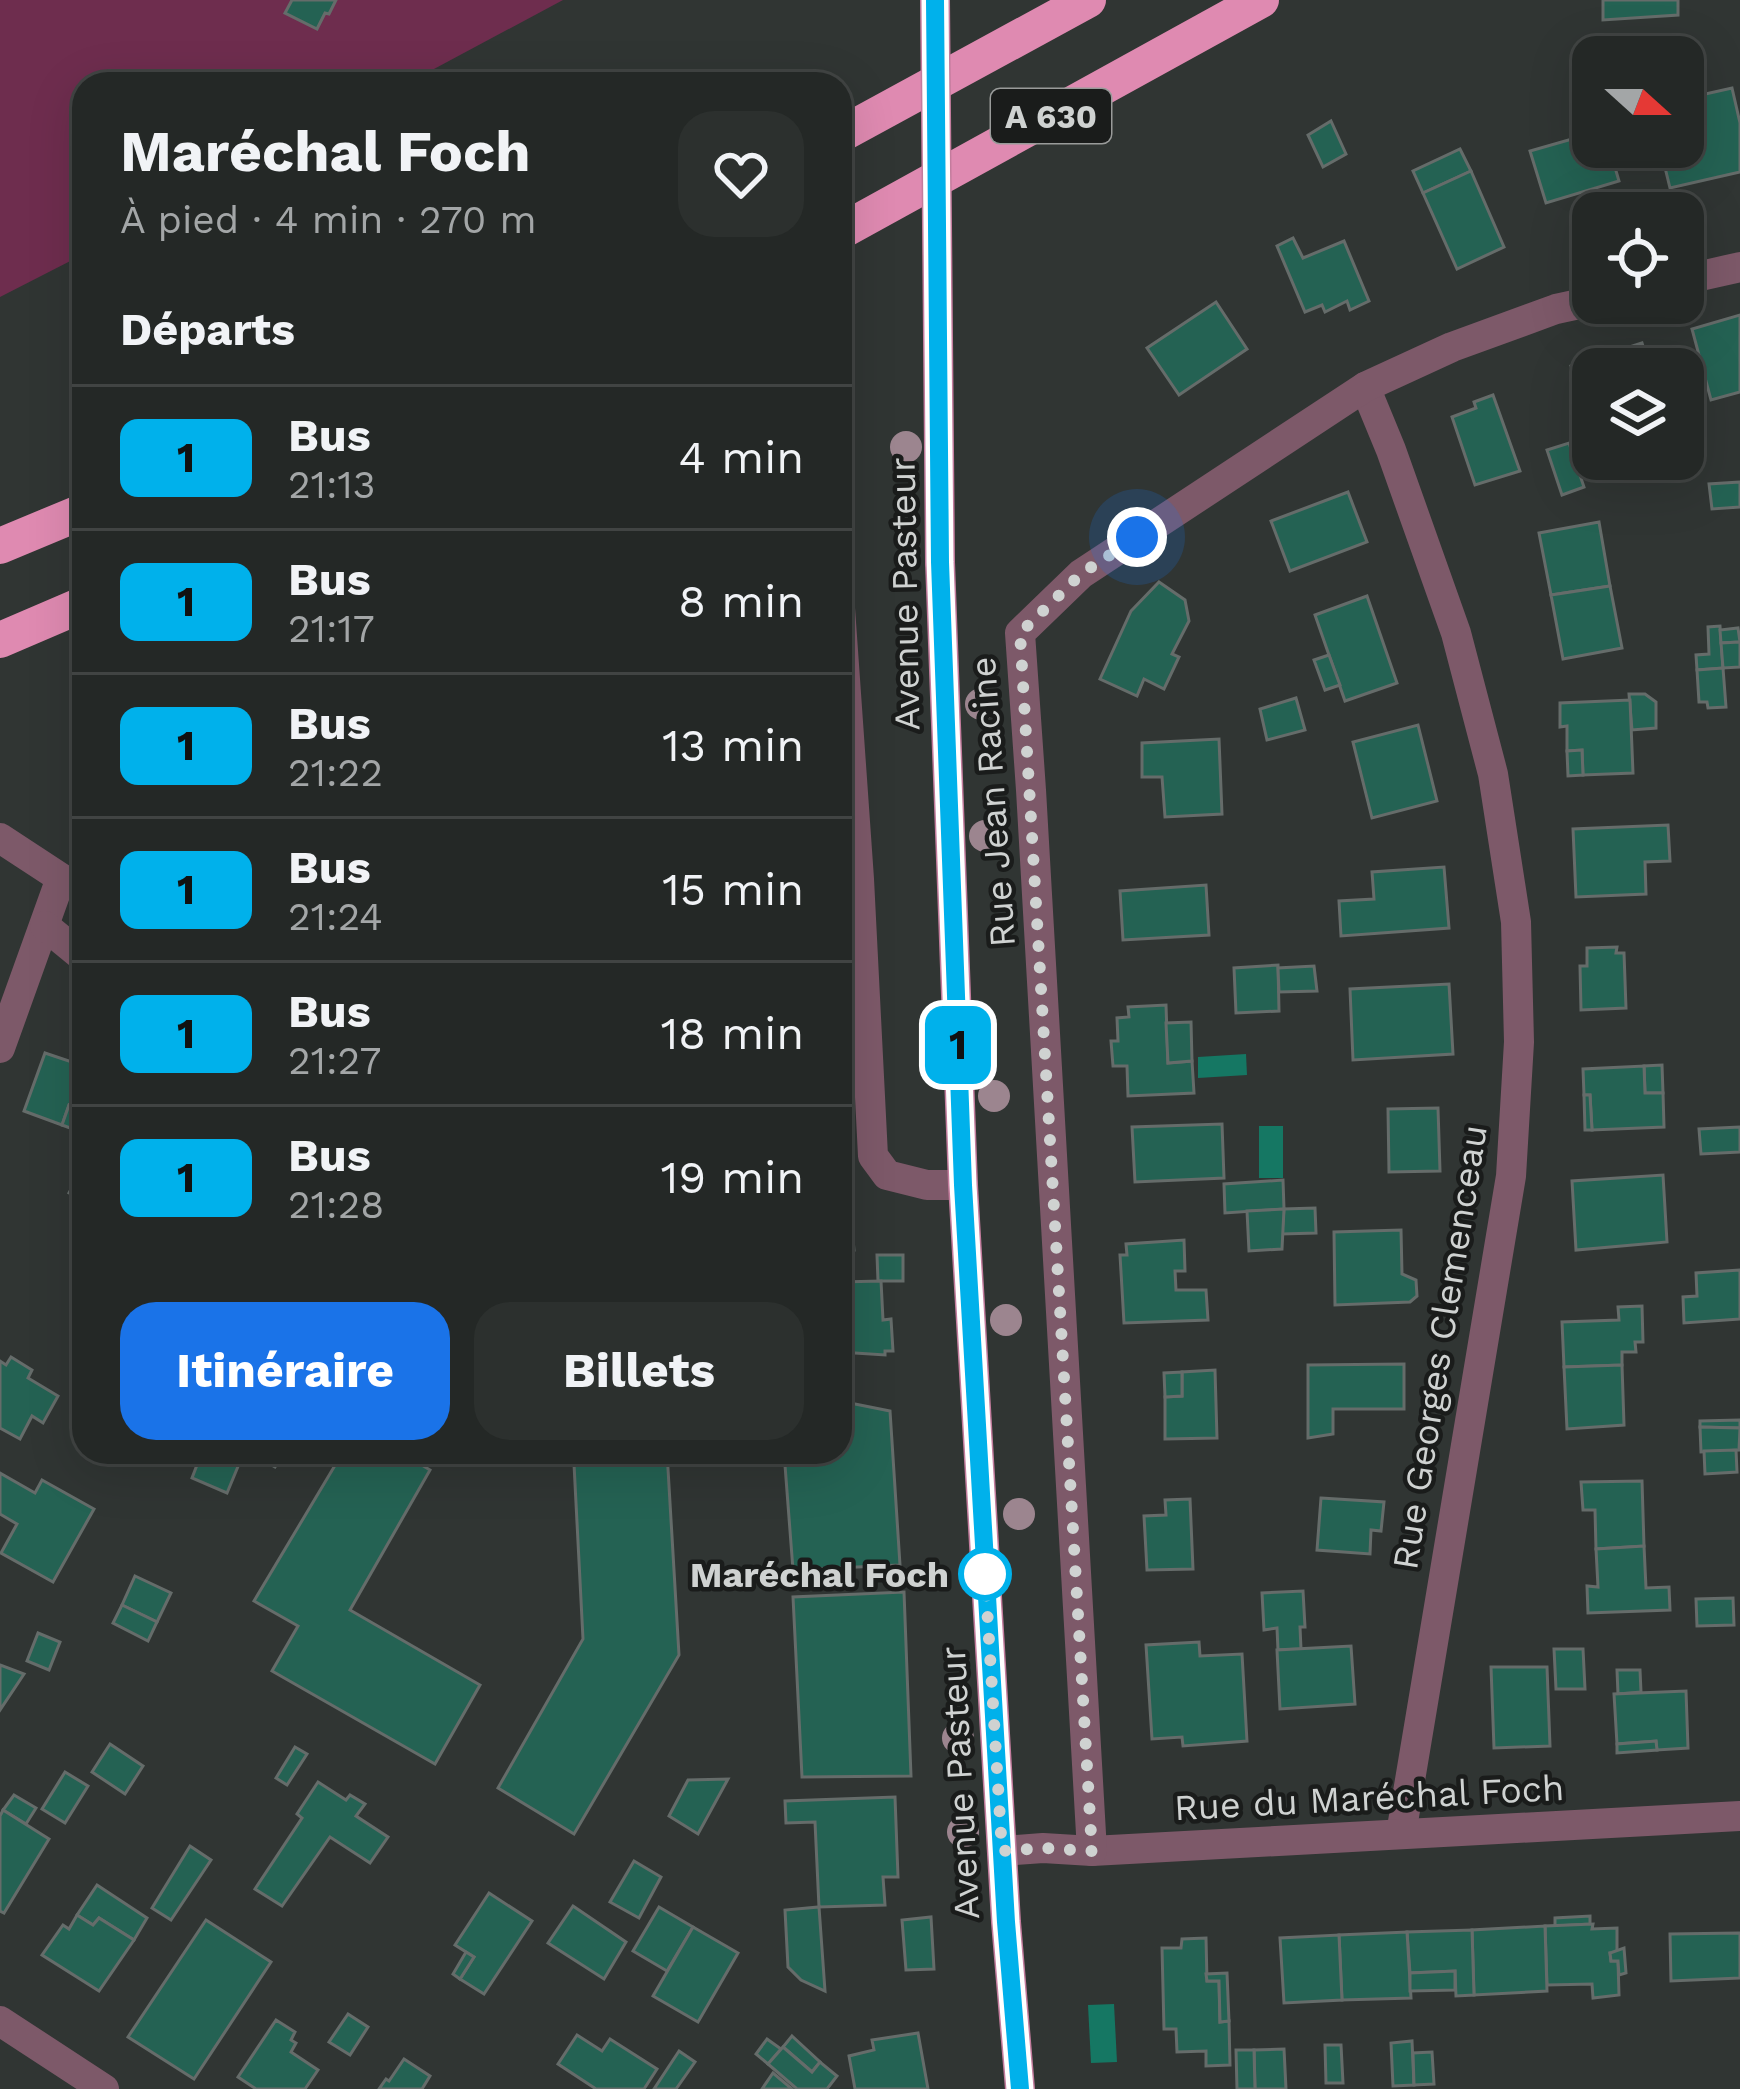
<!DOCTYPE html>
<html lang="fr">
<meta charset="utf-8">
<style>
body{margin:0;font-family:"Work Sans",sans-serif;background:#2c302e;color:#f1f3f6;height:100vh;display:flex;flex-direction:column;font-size:45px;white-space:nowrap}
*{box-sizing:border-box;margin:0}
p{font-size:39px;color:#a3a6a7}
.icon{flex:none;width:66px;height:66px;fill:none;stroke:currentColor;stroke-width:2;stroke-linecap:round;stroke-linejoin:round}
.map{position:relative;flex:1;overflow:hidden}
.drawer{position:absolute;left:72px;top:72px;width:780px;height:1392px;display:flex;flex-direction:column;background:#242826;border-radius:36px;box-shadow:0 12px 48px #0002,0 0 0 3px #414443}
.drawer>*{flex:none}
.badge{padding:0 24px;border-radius:18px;font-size:42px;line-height:78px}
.needle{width:78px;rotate:111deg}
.tools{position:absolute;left:1572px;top:36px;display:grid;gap:24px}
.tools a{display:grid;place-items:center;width:132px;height:132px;border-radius:24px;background:#242826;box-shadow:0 12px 48px #0002,0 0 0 3px #414443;font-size:60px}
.you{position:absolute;width:60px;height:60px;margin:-30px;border:9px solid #fff;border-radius:50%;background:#1a73e8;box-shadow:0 0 0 18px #1a73e833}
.map>.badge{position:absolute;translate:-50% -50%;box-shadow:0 0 0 6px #fff}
h2{padding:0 48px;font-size:45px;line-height:108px}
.round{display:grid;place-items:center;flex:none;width:126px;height:126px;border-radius:36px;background:#2c302e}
.head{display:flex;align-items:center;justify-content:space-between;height:204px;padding:0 48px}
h1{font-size:57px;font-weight:700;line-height:90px}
.action{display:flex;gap:24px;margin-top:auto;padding:24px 48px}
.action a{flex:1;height:138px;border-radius:36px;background:#1a73e8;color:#fff;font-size:48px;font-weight:700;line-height:138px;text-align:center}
.action a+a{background:#2c302e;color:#f1f3f6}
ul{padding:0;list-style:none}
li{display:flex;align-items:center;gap:36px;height:144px;padding:0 48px;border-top:3px solid #414443}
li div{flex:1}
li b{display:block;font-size:45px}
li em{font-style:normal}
li .badge{min-width:132px;font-weight:700;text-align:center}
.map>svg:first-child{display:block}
</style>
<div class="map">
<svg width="1740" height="2089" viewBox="0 0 1740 2089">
<rect width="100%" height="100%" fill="#303533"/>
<path fill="#6e2d4e" d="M 0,0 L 563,0 L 406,84 L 84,84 L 84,254 L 0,297 Z"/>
<g fill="#157763">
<path d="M 1246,1054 L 1247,1075 L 1198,1078 L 1198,1057 Z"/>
<rect x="1259" y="1126" width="24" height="52"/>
<path d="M 1114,2004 L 1117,2062 L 1091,2063 L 1088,2005 Z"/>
</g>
<g fill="#246253" stroke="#656c6a" stroke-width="3">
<path d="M 292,0 L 336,0 L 329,14 L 325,13 L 317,29 L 285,13 Z"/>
<path d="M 1603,0 L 1678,0 L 1678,15 L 1603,20 Z"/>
<path d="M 1732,88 L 1740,123 L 1740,172 L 1670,188 L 1660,147 L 1683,147 L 1683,99 Z"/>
<path d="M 1331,121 L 1346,154 L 1323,167 L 1308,135 Z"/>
<path d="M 1593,133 L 1593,147 L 1609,147 L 1619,181 L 1546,203 L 1530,151 Z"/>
<path d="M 1460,149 L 1471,171 L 1423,193 L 1413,171 Z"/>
<path d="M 1471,171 L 1504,247 L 1457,269 L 1423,193 Z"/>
<path d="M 1293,238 L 1303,258 L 1344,241 L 1369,301 L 1350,310 L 1347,301 L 1325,312 L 1322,305 L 1305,312 L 1277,246 Z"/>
<path d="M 1216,302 L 1247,349 L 1179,395 L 1147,348 Z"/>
<path d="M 1740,315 L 1740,392 L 1711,400 L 1692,329 Z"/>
<path d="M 1642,343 L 1650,369 L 1593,369 L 1593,436 L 1571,366 Z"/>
<path d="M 1493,395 L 1520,471 L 1475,485 L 1452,417 L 1476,408 L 1474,402 Z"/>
<path d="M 1569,443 L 1584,487 L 1562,495 L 1547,450 Z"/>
<path d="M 1740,482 L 1740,507 L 1712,509 L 1709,484 Z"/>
<path d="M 1348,492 L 1367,542 L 1290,571 L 1271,521 Z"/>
<path d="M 1599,522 L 1610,586 L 1551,595 L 1539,533 Z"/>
<path d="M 1159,582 L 1185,600 L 1189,621 L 1172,654 L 1179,657 L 1164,689 L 1144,679 L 1137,696 L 1100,679 L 1131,611 Z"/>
<path d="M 1610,586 L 1622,648 L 1563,659 L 1551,595 Z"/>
<path d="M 1367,596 L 1397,683 L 1345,701 L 1315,615 Z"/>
<path d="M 1720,626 L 1723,668 L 1697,670 L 1696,655 L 1709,654 L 1708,627 Z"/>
<path d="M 1738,628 L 1740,642 L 1721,643 L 1720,630 Z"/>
<path d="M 1740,642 L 1740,667 L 1723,668 L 1721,643 Z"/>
<path d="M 1329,655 L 1340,685 L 1325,690 L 1314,660 Z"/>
<path d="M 1723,668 L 1726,707 L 1708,708 L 1707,702 L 1699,702 L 1697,670 Z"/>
<path d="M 1629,694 L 1645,694 L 1656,702 L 1656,728 L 1632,730 Z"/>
<path d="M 1296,698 L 1305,730 L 1267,740 L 1260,709 Z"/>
<path d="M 1630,700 L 1633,773 L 1583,775 L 1582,750 L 1567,751 L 1567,726 L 1560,727 L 1560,703 Z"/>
<path d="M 1418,725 L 1437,801 L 1372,818 L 1353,742 Z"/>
<path d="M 1219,739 L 1222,814 L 1165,817 L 1162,777 L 1142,777 L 1142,743 Z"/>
<path d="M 1582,750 L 1583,775 L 1568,776 L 1567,751 Z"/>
<path d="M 1668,825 L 1670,861 L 1645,862 L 1646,894 L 1576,897 L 1573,829 Z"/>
<path d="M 1444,867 L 1449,928 L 1341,936 L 1339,901 L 1374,899 L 1372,872 Z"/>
<path d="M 1206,885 L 1209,935 L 1123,940 L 1120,891 Z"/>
<path d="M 1617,947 L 1616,953 L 1624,953 L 1626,1008 L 1581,1010 L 1580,966 L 1587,966 L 1587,948 Z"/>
<path d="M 1278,965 L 1279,1011 L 1236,1013 L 1234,968 Z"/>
<path d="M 1314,966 L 1317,991 L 1279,992 L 1278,968 Z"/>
<path d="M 1449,984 L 1453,1054 L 1353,1060 L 1350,989 Z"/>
<path d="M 1166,1005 L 1168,1063 L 1192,1061 L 1194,1093 L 1128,1096 L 1127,1066 L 1113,1066 L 1111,1041 L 1118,1041 L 1117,1018 L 1129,1017 L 1128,1007 Z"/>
<path d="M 1191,1022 L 1192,1061 L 1168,1063 L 1166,1023 Z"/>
<path d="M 45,1053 L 84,1066 L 84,1111 L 69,1105 L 62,1125 L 24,1111 Z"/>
<path d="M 1662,1065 L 1663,1093 L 1645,1093 L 1644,1066 Z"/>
<path d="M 1644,1066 L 1645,1093 L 1663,1093 L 1664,1127 L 1592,1130 L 1590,1095 L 1584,1095 L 1583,1069 Z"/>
<path d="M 1584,1095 L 1590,1095 L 1592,1130 L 1585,1130 Z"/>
<path d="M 69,1105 L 84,1111 L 81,1132 L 62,1125 Z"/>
<path d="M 1438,1108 L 1440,1171 L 1389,1172 L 1388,1109 Z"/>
<path d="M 1222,1124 L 1224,1178 L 1135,1182 L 1132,1127 Z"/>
<path d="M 1740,1127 L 1740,1152 L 1701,1154 L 1699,1129 Z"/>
<path d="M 84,1166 L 84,1201 L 69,1193 Z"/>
<path d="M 1663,1175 L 1667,1242 L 1576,1250 L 1572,1181 Z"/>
<path d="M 1283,1180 L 1284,1209 L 1225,1213 L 1224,1184 Z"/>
<path d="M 1315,1208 L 1316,1233 L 1282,1234 L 1284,1209 Z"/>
<path d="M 1284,1209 L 1282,1249 L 1249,1251 L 1247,1211 Z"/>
<path d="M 840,1228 L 852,1228 L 854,1250 L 840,1251 Z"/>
<path d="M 1401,1230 L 1402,1274 L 1416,1280 L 1417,1296 L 1410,1302 L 1335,1305 L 1334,1232 Z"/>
<path d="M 1184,1240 L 1185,1271 L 1175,1271 L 1176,1290 L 1206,1290 L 1208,1320 L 1124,1323 L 1120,1255 L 1127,1255 L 1126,1244 Z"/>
<path d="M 877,1255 L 903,1255 L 903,1281 L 878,1281 Z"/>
<path d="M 1740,1270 L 1740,1319 L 1684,1323 L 1683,1297 L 1697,1296 L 1696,1273 Z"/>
<path d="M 881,1281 L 883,1320 L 891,1319 L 893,1351 L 885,1351 L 885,1355 L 840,1352 L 840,1282 Z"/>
<path d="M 1642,1306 L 1643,1342 L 1635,1342 L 1636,1352 L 1622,1352 L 1622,1365 L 1564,1367 L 1562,1322 L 1619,1320 L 1618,1307 Z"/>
<path d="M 11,1357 L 32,1370 L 28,1378 L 58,1396 L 43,1423 L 32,1416 L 20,1439 L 0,1428 L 0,1361 L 6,1365 Z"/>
<path d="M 1404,1364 L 1404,1409 L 1333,1409 L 1333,1434 L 1308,1438 L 1308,1365 Z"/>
<path d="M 1622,1365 L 1624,1425 L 1567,1429 L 1564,1367 Z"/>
<path d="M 1215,1370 L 1217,1438 L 1165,1439 L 1165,1397 L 1182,1396 L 1182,1372 Z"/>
<path d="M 1182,1372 L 1182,1396 L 1165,1397 L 1164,1373 Z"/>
<path d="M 840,1401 L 890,1411 L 900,1565 L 793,1570 L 784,1452 L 840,1452 Z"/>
<path d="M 1740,1420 L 1740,1428 L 1700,1427 L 1700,1421 Z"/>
<path d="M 1700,1427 L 1740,1428 L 1739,1450 L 1701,1452 Z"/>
<path d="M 1736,1450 L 1737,1472 L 1705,1474 L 1704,1451 Z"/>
<path d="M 202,1452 L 244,1452 L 227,1493 L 192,1478 Z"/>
<path d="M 249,1452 L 285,1452 L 275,1467 Z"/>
<path d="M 343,1452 L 400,1452 L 430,1470 L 350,1610 L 480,1685 L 435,1764 L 272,1671 L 298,1626 L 254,1601 Z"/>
<path d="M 503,1452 L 667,1452 L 679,1655 L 574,1834 L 498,1788 L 583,1639 L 574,1464 Z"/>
<path d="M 0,1473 L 35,1493 L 42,1480 L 94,1509 L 53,1582 L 1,1553 L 17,1524 L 0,1514 Z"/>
<path d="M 1642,1481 L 1644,1546 L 1596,1549 L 1595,1510 L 1583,1510 L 1581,1482 Z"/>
<path d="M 1321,1498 L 1384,1502 L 1381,1531 L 1371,1530 L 1370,1554 L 1317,1550 Z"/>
<path d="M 1190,1499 L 1193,1569 L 1147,1570 L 1144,1516 L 1166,1515 L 1165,1500 Z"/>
<path d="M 1644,1546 L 1646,1588 L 1669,1587 L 1670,1610 L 1588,1613 L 1587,1586 L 1598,1587 L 1596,1549 Z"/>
<path d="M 135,1576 L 171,1593 L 157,1622 L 122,1605 Z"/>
<path d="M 1303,1591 L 1305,1627 L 1300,1627 L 1301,1649 L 1278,1650 L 1277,1628 L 1264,1630 L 1262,1593 Z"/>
<path d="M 904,1592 L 911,1776 L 802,1777 L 793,1597 Z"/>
<path d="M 1733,1598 L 1734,1625 L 1697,1626 L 1696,1599 Z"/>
<path d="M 122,1605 L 157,1622 L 148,1641 L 113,1623 Z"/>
<path d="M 38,1633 L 60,1642 L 49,1670 L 27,1661 Z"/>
<path d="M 1199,1642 L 1200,1656 L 1242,1654 L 1247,1741 L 1183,1746 L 1182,1737 L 1152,1739 L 1146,1645 Z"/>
<path d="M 1351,1646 L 1355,1704 L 1280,1709 L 1277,1650 Z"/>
<path d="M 1554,1649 L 1583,1649 L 1585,1689 L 1556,1689 Z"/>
<path d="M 0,1665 L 24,1674 L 0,1710 Z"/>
<path d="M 1491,1667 L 1547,1667 L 1550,1746 L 1494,1748 Z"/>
<path d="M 1617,1670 L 1640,1670 L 1641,1692 L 1618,1694 Z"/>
<path d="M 1686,1691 L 1688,1748 L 1657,1750 L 1656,1741 L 1617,1744 L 1614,1694 Z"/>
<path d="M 1656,1741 L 1657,1750 L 1617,1753 L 1617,1744 Z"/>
<path d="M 110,1744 L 143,1766 L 125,1794 L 92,1772 Z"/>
<path d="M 295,1747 L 307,1754 L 287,1785 L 276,1778 Z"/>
<path d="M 65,1772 L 88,1786 L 65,1823 L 42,1809 Z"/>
<path d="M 728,1779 L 698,1834 L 669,1816 L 688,1780 Z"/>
<path d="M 318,1782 L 346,1800 L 350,1795 L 365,1804 L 356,1816 L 388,1837 L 370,1863 L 330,1837 L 282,1906 L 255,1889 L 302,1818 L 297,1814 Z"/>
<path d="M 14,1795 L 36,1808 L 26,1824 L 3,1810 Z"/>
<path d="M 895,1797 L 898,1877 L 883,1877 L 885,1905 L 819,1907 L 815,1822 L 786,1823 L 785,1801 Z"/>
<path d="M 3,1810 L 49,1839 L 4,1913 L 0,1911 L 0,1816 Z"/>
<path d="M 190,1846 L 211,1860 L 171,1920 L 152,1908 Z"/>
<path d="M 634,1861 L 661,1877 L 639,1918 L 610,1902 Z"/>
<path d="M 97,1885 L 147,1918 L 134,1940 L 99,1918 L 93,1925 L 77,1915 Z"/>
<path d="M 489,1893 L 532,1921 L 484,1994 L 460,1979 L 474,1957 L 455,1945 Z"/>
<path d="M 573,1906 L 626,1942 L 604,1979 L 548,1943 Z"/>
<path d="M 659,1907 L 693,1927 L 667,1971 L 633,1951 Z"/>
<path d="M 819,1907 L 825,1991 L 801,1980 L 788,1967 L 785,1910 Z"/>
<path d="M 77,1915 L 93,1925 L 99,1918 L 134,1940 L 99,1991 L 42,1955 L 63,1925 L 69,1929 Z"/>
<path d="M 1590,1916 L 1590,1924 L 1555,1926 L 1555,1918 Z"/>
<path d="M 931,1917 L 934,1969 L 906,1970 L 902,1920 Z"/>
<path d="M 206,1920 L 271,1962 L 194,2079 L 128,2037 Z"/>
<path d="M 1593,1924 L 1592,1929 L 1617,1928 L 1617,1953 L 1610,1953 L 1611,1961 L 1618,1961 L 1619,1995 L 1593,1998 L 1592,1984 L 1547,1985 L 1545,1926 Z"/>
<path d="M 1545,1926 L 1547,1991 L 1474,1995 L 1472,1930 Z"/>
<path d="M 693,1927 L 738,1953 L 698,2022 L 653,1996 Z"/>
<path d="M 1472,1930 L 1474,1995 L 1456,1996 L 1455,1971 L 1410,1973 L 1407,1932 Z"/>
<path d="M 1407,1932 L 1411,1998 L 1342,2000 L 1339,1935 Z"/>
<path d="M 1740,1933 L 1740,1978 L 1671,1981 L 1670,1934 Z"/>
<path d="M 1339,1935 L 1342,2000 L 1284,2003 L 1280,1938 Z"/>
<path d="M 1206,1938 L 1207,1981 L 1219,1981 L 1220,2022 L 1229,2021 L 1230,2065 L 1206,2066 L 1206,2051 L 1177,2052 L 1176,2029 L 1164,2029 L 1162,1948 L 1181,1948 L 1182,1939 Z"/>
<path d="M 1624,1948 L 1626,1973 L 1619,1975 L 1618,1961 L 1611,1961 L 1610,1953 Z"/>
<path d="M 466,1952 L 474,1957 L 460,1979 L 453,1974 Z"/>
<path d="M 1455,1971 L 1455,1990 L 1410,1991 L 1410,1973 Z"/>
<path d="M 1227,1973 L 1229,2021 L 1220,2022 L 1219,1981 L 1207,1981 L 1206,1974 Z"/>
<path d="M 348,2014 L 368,2027 L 350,2055 L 329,2042 Z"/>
<path d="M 276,2020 L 295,2032 L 291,2040 L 296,2043 L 291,2052 L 318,2070 L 305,2089 L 256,2089 L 238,2077 Z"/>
<path d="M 918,2033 L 928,2089 L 855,2089 L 849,2056 L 874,2050 L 872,2040 Z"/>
<path d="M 577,2035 L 602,2051 L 610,2039 L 657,2069 L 644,2089 L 596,2089 L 558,2064 Z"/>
<path d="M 792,2036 L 820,2062 L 812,2072 L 783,2047 Z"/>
<path d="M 767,2039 L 781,2049 L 768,2064 L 756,2054 Z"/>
<path d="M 1412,2041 L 1414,2085 L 1393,2086 L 1391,2043 Z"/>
<path d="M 1325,2045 L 1341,2045 L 1343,2083 L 1326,2083 Z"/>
<path d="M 783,2047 L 812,2072 L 820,2062 L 837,2076 L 827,2089 L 797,2089 L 768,2064 Z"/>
<path d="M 1284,2049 L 1286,2089 L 1255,2089 L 1254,2050 Z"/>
<path d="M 1236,2050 L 1254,2050 L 1255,2089 L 1237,2089 Z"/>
<path d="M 679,2051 L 695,2062 L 676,2089 L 654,2089 Z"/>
<path d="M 1432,2052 L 1434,2084 L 1414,2085 L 1413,2053 Z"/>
<path d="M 404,2059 L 430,2076 L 422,2089 L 379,2089 L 386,2079 L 389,2081 Z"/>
<path d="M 773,2073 L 792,2089 L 762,2089 Z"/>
</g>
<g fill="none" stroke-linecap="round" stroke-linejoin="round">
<g stroke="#7d5969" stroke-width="30">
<path d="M 1683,280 L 1740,267"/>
<path d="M 1365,387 L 1391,450 L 1456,633 L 1493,774 L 1516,922 L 1519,1042 L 1511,1176 L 1401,1834"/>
<path d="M 840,608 L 859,879 L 873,1156 L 887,1175 L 927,1185 L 963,1185"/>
<path d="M 0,838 L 61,878 L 0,1048"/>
<path d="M 45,926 L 84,958"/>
<path d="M 1002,1851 L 1043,1848 L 1092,1851 L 1740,1816"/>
<path d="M 1092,1851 L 1031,790 L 1020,633 L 1081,574 L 1365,387 L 1452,347 L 1556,309 L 1593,301"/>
<path d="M 0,2021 L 104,2089"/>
</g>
<path stroke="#c37c9d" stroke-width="30" d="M 940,562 L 963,1185 L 1006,1922 L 1020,2089"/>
<g stroke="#df8ab1" stroke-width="36">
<path d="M 840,135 L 1088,0"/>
<path d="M 840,232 L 1261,0"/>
<path d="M 0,546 L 84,511"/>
<path d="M 0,640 L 84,604"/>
</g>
<path stroke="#c37c9d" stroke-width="30" d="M 935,0 L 940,562"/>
</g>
<g fill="#9c858f">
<circle cx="906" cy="447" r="16"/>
<circle cx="981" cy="704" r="16"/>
<circle cx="985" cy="836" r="16"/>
<circle cx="994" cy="1096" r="16"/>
<circle cx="1006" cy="1320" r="16"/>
<circle cx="1019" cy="1514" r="16"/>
<circle cx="958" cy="1738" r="16"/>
<circle cx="963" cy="1832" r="16"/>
</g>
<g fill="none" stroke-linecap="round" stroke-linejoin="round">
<defs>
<path id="line" d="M 935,0 L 940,562 L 963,1185 L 1006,1922 L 1020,2089"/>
</defs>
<use href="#line" stroke="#fff" stroke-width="27"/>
<use href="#line" stroke="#00b1eb" stroke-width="18"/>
<path stroke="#cfd2d1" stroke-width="12" stroke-dasharray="0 21.6" d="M 985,1574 L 1002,1851 L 1043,1848 L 1092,1851 L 1020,633 L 1081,574 L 1137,537"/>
</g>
<circle fill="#fff" stroke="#00b1eb" stroke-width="6" cx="985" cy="1574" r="24"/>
<g text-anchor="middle" stroke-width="9" stroke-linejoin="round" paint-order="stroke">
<rect fill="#1a1c1b" stroke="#999b9a" stroke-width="3" x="991" y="89" width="120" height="54" rx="9"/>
<g font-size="33" font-weight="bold" fill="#cfd2d1">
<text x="1051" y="128">A 630</text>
</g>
<g font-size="36" fill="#cfd2d1" stroke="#1a1c1b">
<text transform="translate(904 594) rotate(-91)" y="13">Avenue Pasteur</text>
<text transform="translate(992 802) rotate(-94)" y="13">Rue Jean Racine</text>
<text transform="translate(1439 1347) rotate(-81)" y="13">Rue Georges Clemenceau</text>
<text transform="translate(959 1783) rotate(-93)" y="13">Avenue Pasteur</text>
<text transform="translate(1369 1797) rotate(-3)" y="13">Rue du Maréchal Foch</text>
</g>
<g font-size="36" font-weight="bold" fill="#cfd2d1" stroke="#1a1c1b" text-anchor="end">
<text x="949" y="1587">Maréchal Foch</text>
</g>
</g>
</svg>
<div class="tools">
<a><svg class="needle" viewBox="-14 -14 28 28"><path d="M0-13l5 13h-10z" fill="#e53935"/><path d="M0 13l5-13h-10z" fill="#a3a6a7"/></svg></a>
<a><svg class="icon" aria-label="locate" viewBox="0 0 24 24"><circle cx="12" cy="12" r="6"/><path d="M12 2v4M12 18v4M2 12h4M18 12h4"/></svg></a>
<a><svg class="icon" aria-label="layers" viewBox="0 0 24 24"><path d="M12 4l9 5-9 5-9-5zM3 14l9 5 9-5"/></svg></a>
</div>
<div class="you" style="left:1137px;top:537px"></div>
<b class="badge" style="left:958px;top:1045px;background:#00b1eb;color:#111">1</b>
<section class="drawer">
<div class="head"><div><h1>Maréchal Foch</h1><p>À pied · 4 min · 270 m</p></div><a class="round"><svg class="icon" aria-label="heart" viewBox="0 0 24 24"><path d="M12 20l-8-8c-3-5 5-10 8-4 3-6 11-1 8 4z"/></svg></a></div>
<h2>Départs</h2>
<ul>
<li><span class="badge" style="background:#00b1eb;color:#111">1</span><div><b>Bus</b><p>21:13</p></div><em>4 min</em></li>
<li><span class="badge" style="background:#00b1eb;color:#111">1</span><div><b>Bus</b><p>21:17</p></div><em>8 min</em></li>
<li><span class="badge" style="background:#00b1eb;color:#111">1</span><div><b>Bus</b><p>21:22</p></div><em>13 min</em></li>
<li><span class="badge" style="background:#00b1eb;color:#111">1</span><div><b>Bus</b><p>21:24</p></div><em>15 min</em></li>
<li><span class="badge" style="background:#00b1eb;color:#111">1</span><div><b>Bus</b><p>21:27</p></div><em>18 min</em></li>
<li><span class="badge" style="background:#00b1eb;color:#111">1</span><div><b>Bus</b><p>21:28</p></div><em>19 min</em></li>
</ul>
<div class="action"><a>Itinéraire</a><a>Billets</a></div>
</section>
</div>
